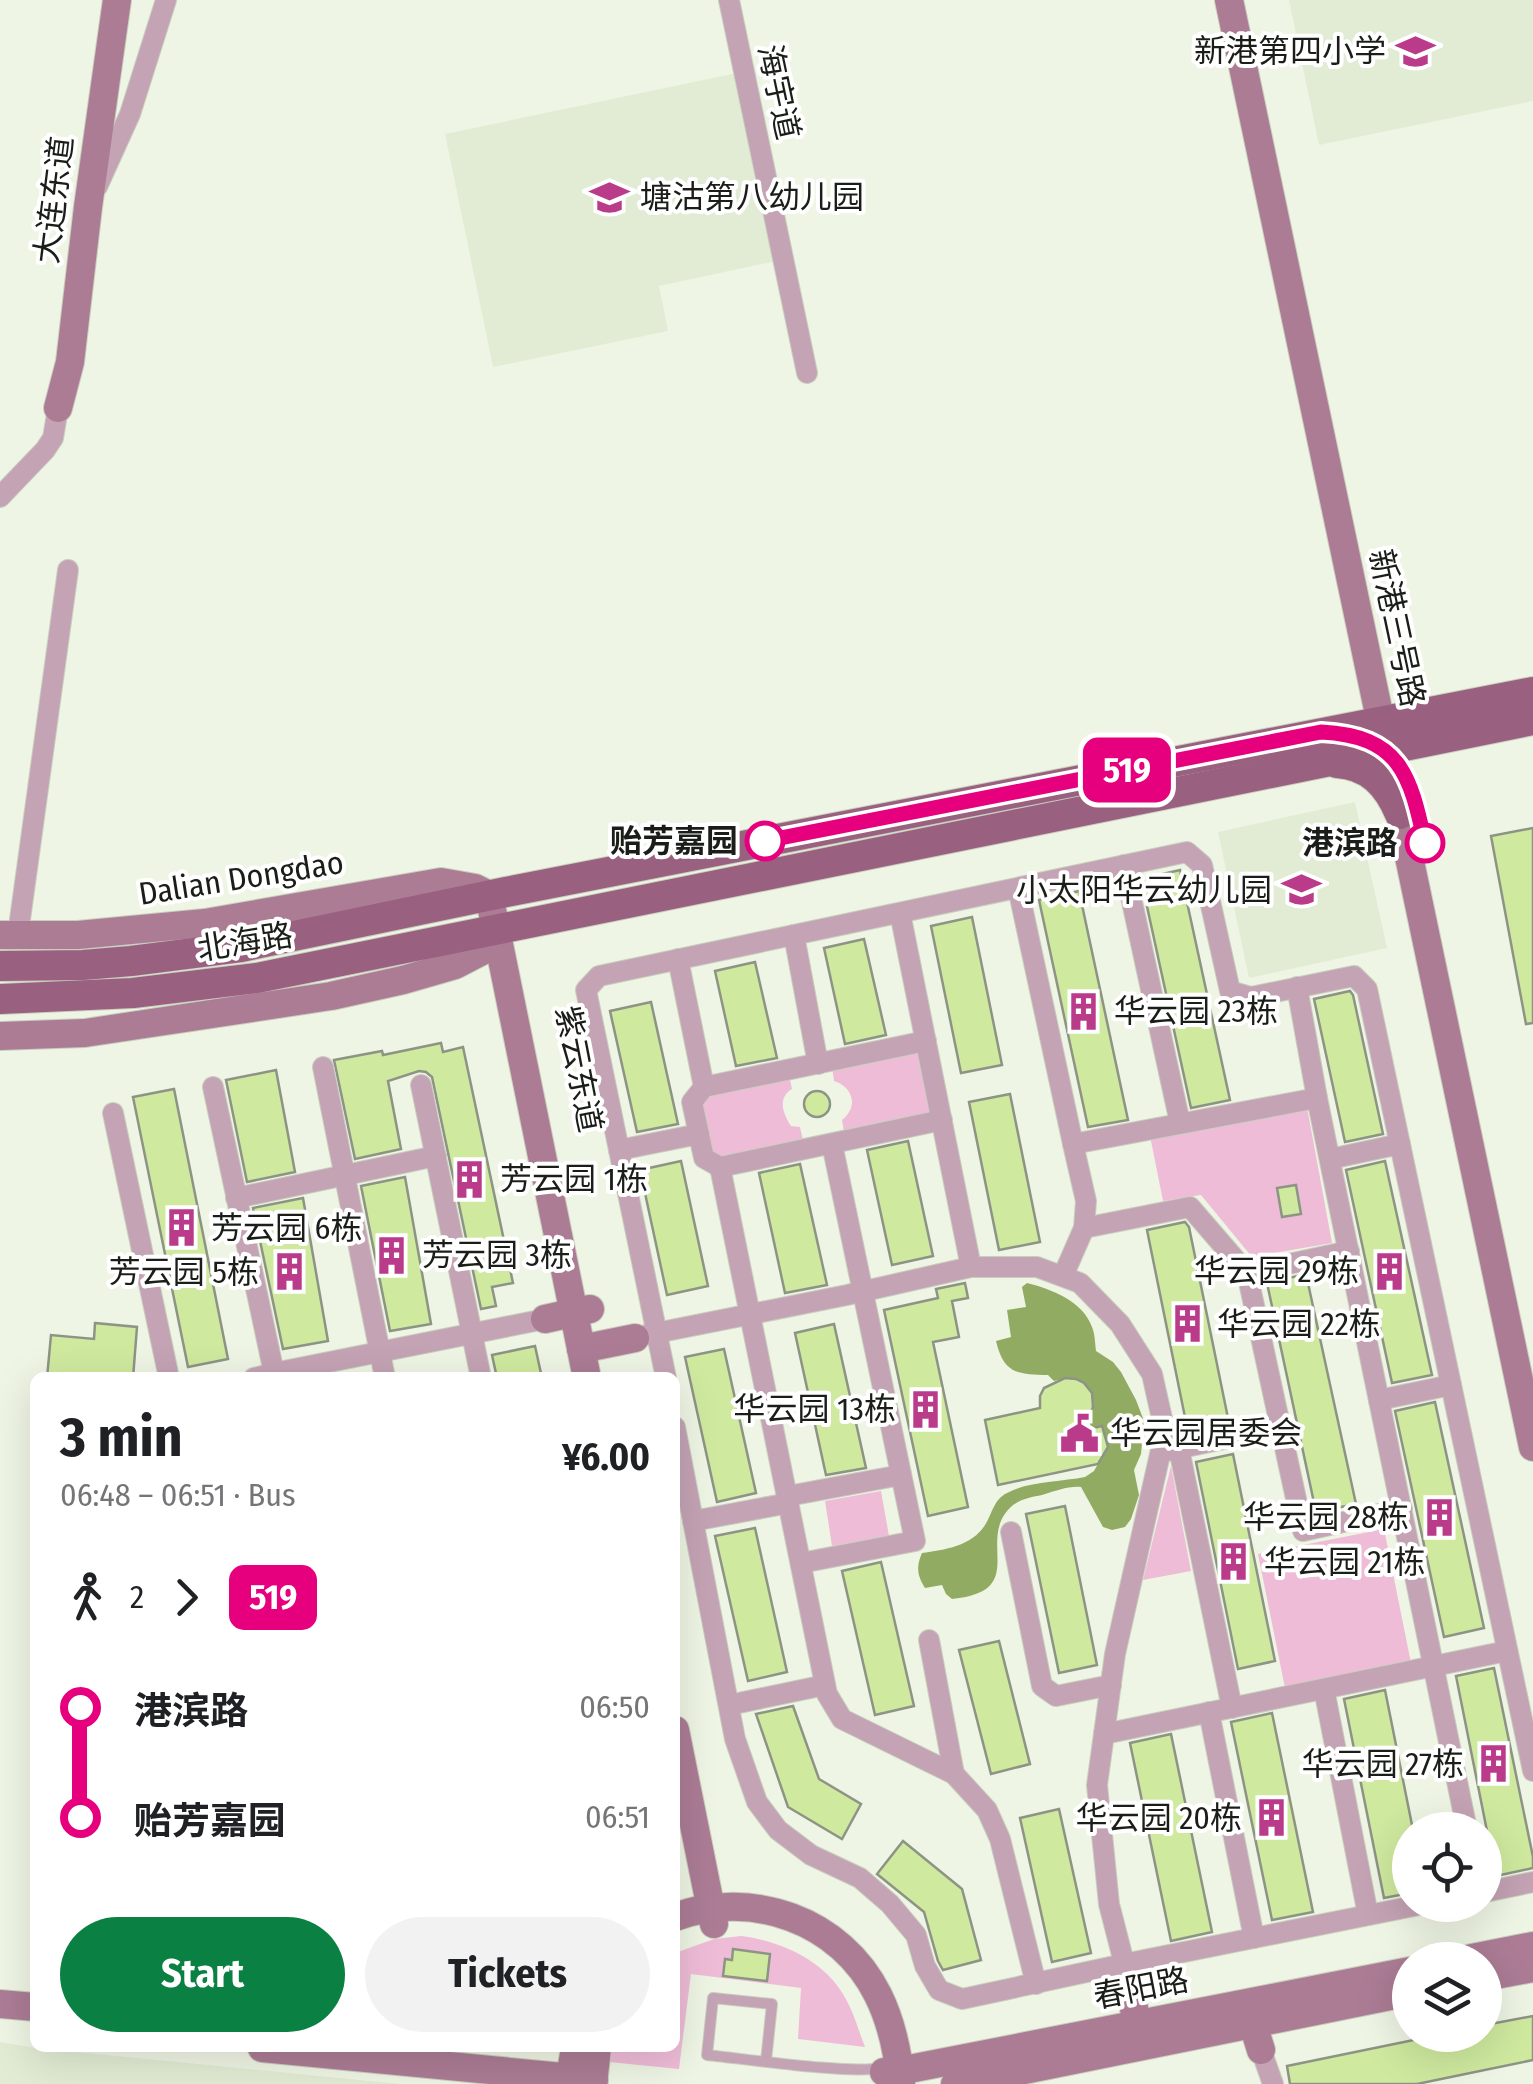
<!DOCTYPE html>
<meta charset="utf-8">
<style>
body{margin:0;font-family:"Fira Sans Condensed","Noto Sans SC",sans-serif;background:#f2f2f2;color:#202124;height:100vh;display:flex;flex-direction:column;font-size:38px;white-space:nowrap}
*{box-sizing:border-box;margin:0}
p{font-size:32px;color:#757577}
.icon{flex:none;width:55px;height:55px;fill:none;stroke:currentColor;stroke-width:2;stroke-linecap:round;stroke-linejoin:round}
.map{position:relative;flex:1;overflow:hidden}
.panel{position:absolute;left:30px;top:1372px;width:650px;height:680px;display:flex;flex-direction:column;background:#fff;border-radius:15px;box-shadow:0 10px 40px #0002}
.panel>*{flex:none}
.badge{padding:0 20px;border-radius:15px;font-size:35px;line-height:65px}
.tools{position:absolute;left:1392px;top:1812px;display:grid;gap:20px}
.tools a{display:grid;place-items:center;width:110px;height:110px;border-radius:50%;background:#fff;box-shadow:0 10px 40px #0002;font-size:50px}
.map>.badge{position:absolute;translate:-50% -50%;box-shadow:0 0 0 5px #fff}
.legs{display:flex;align-items:center;gap:15px;height:110px;padding:0 30px;font-size:32px}
.legs p{margin-inline-start:auto}
.summary{display:flex;align-items:center;justify-content:space-between;height:170px;padding:0 30px}
h1{font-size:55px;font-weight:700;line-height:75px}
.cta{display:flex;gap:20px;margin-top:auto;padding:20px 30px}
.cta a{flex:1;height:115px;border-radius:60px;background:#0b8043;color:#fff;font-size:40px;font-weight:700;line-height:115px;text-align:center}
.cta a+a{background:#f2f2f2;color:#202124}
ul{padding:0 30px;list-style:none}
li{display:flex;align-items:center;gap:35px;height:110px;font-size:38px}
li i{display:grid;place-items:center;width:15px;height:100%;margin:0 12px;background:currentColor}
li i::after{content:'';width:25px;height:25px;margin:-12px;border:8px solid;border-radius:50%;background:#fff}
li p{margin-inline-start:auto}
li:first-child i{background:linear-gradient(#0000 50%,currentColor 0)}
li:last-child i{background:linear-gradient(currentColor 50%,#0000 0)}
.map>svg:first-child{display:block}
</style>
<div class="map">
<svg width="1533" height="2084" viewBox="0 0 1533 2084">
<rect width="100%" height="100%" fill="#eff5e4"/>
<g fill="#e2ecd4">
<path d="M 1289,0 L 1533,0 L 1533,101 L 1319,145 Z"/>
<path d="M 737,73 L 776,261 L 659,286 L 668,331 L 493,367 L 445,134 Z"/>
<path d="M 1355,802 L 1387,948 L 1249,978 L 1218,832 Z"/>
<path d="M 0,2042 L 35,2048 L 400,2084 L 0,2084 Z"/>
</g>
<g fill="#efbcd7">
<path d="M 919,1049 L 932,1113 L 844,1132 L 842,1120 C 859,1107 853,1087 834,1081 L 832,1067 Z"/>
<path d="M 789,1075 L 792,1089 C 777,1098 783,1114 791,1126 L 800,1127 L 803,1140 L 721,1157 L 711,1149 L 702,1106 L 710,1094 Z"/>
<path d="M 1307,1107 L 1332,1243 L 1252,1257 L 1201,1195 L 1163,1201 L 1150,1136 Z"/>
<path d="M 1171,1466 L 1191,1571 L 1143,1580 Z"/>
<path d="M 881,1491 L 889,1536 L 832,1546 L 825,1501 Z"/>
<path d="M 1384,1529 L 1411,1663 L 1285,1688 L 1258,1554 Z"/>
<path d="M 741,1936 C 780,1941 822,1959 843,1994 C 853,2010 858,2029 865,2047 L 798,2039 L 801,1988 L 691,1974 L 679,2069 L 609,2062 L 611,2048 L 675,2048 L 675,1953 L 714,1939 Z"/>
</g>
<path fill="#92ab63" d="M 1027,1283 C 1051,1289 1083,1301 1092,1327 C 1095,1334 1095,1343 1096,1351 L 1113,1362 L 1121,1372 L 1136,1400 L 1144,1421 L 1141,1454 L 1134,1470 L 1139,1495 L 1131,1519 L 1125,1527 L 1112,1530 L 1103,1527 L 1081,1487 C 1068,1486 1056,1491 1042,1495 C 1032,1497 1021,1499 1013,1505 C 973,1539 1032,1591 952,1599 L 946,1594 L 942,1585 L 925,1588 C 917,1575 916,1567 922,1553 C 944,1550 972,1546 985,1525 C 992,1514 994,1499 1007,1493 C 1029,1481 1060,1482 1085,1477 L 1094,1471 L 1108,1446 L 1102,1426 L 1091,1428 C 1088,1418 1093,1413 1093,1403 C 1093,1381 1072,1376 1054,1381 L 1048,1375 C 1017,1374 1004,1374 996,1341 L 1011,1337 L 1007,1310 L 1026,1307 L 1022,1287 Z"/>
<g fill="#cfea9f" stroke="#8e9485" stroke-width="2.5">
<path d="M 1533,828 L 1533,1023 L 1526,1024 L 1491,836 Z"/>
<path d="M 1180,870 L 1230,1100 L 1191,1108 L 1141,879 Z"/>
<path d="M 1079,891 L 1128,1120 L 1088,1127 L 1039,900 Z"/>
<path d="M 972,917 L 1002,1065 L 961,1073 L 931,926 Z"/>
<path d="M 864,939 L 886,1035 L 845,1044 L 824,948 Z"/>
<path d="M 755,962 L 777,1058 L 736,1066 L 715,971 Z"/>
<path d="M 1350,991 L 1353,995 L 1383,1134 L 1345,1142 L 1314,999 Z"/>
<path d="M 651,1002 L 678,1124 L 637,1132 L 610,1011 Z"/>
<path d="M 441,1043 L 443,1052 L 463,1047 L 513,1283 L 492,1287 L 496,1306 L 481,1309 L 432,1077 L 426,1072 L 419,1071 L 388,1081 L 401,1149 L 355,1159 L 334,1060 L 382,1051 L 383,1055 Z"/>
<path d="M 276,1070 L 295,1172 L 247,1182 L 226,1080 Z"/>
<path d="M 174,1089 L 228,1359 L 188,1367 L 133,1097 Z"/>
<circle cx="817" cy="1104" r="13"/>
<path d="M 1010,1094 L 1040,1242 L 999,1250 L 969,1102 Z"/>
<path d="M 908,1141 L 933,1256 L 892,1265 L 867,1150 Z"/>
<path d="M 681,1161 L 708,1286 L 667,1295 L 640,1170 Z"/>
<path d="M 1385,1161 L 1432,1375 L 1392,1383 L 1346,1170 Z"/>
<path d="M 800,1164 L 827,1285 L 785,1293 L 759,1173 Z"/>
<path d="M 405,1177 L 431,1324 L 390,1331 L 361,1186 Z"/>
<path d="M 1296,1185 L 1301,1214 L 1282,1217 L 1277,1188 Z"/>
<path d="M 303,1198 L 328,1341 L 283,1349 L 253,1208 Z"/>
<path d="M 1185,1222 L 1189,1227 L 1229,1423 L 1188,1432 L 1147,1230 Z"/>
<path d="M 1306,1274 L 1356,1504 L 1316,1512 L 1267,1283 Z"/>
<path d="M 965,1283 L 968,1298 L 952,1301 L 959,1337 L 933,1342 L 968,1507 L 928,1516 L 884,1310 L 938,1298 L 936,1289 Z"/>
<path d="M 95,1323 L 137,1327 L 133,1378 L 47,1378 L 51,1335 L 94,1339 Z"/>
<path d="M 834,1324 L 866,1468 L 826,1475 L 795,1333 Z"/>
<path d="M 535,1346 L 542,1378 L 497,1378 L 492,1355 Z"/>
<path d="M 724,1349 L 756,1493 L 717,1502 L 685,1357 Z"/>
<path d="M 1065,1378 L 1076,1379 L 1084,1383 L 1092,1393 L 1093,1407 L 1084,1430 L 1102,1426 L 1108,1447 L 1098,1464 L 998,1485 L 985,1420 L 1040,1408 L 1040,1396 L 1044,1388 Z"/>
<path d="M 1435,1402 L 1484,1628 L 1444,1637 L 1395,1411 Z"/>
<path d="M 1233,1454 L 1275,1661 L 1238,1669 L 1196,1462 Z"/>
<path d="M 1065,1506 L 1097,1665 L 1059,1673 L 1026,1514 Z"/>
<path d="M 755,1528 L 787,1672 L 748,1681 L 715,1536 Z"/>
<path d="M 881,1562 L 914,1706 L 875,1715 L 842,1571 Z"/>
<path d="M 999,1641 L 1030,1764 L 991,1774 L 959,1650 Z"/>
<path d="M 1494,1668 L 1533,1857 L 1533,1868 L 1496,1876 L 1456,1676 Z"/>
<path d="M 1385,1690 L 1413,1830 L 1410,1830 L 1410,1893 L 1384,1898 L 1344,1699 Z"/>
<path d="M 793,1706 L 819,1779 L 861,1804 L 842,1839 L 788,1807 L 756,1714 Z"/>
<path d="M 1272,1713 L 1313,1912 L 1272,1920 L 1231,1722 Z"/>
<path d="M 1171,1734 L 1212,1932 L 1171,1941 L 1130,1743 Z"/>
<path d="M 1059,1809 L 1091,1953 L 1052,1962 L 1020,1818 Z"/>
<path d="M 903,1841 L 962,1889 L 981,1960 L 943,1970 L 938,1961 L 924,1912 L 877,1874 Z"/>
<path d="M 733,1949 L 770,1954 L 767,1981 L 723,1976 L 725,1959 L 732,1960 Z"/>
<path d="M 1533,2016 L 1533,2060 L 1417,2084 L 1290,2084 L 1287,2066 L 1438,2035 L 1485,2035 L 1485,2025 Z"/>
</g>
<g fill="none" stroke-linecap="round" stroke-linejoin="round">
<defs>
<path id="lane" d="M 766,2061 L 772,2004 L 713,1998 L 707,2055 C 738,2058 861,2076 882,2067"/>
<g id="street">
<path d="M 729,0 L 807,373"/>
<path d="M 97,187 L 130,114 L 166,0"/>
<path d="M 0,497 L 45,450 L 53,438 L 58,408"/>
<path d="M 1124,865 L 1180,1123"/>
<path d="M 1018,888 L 1073,1144"/>
<path d="M 900,913 L 971,1267"/>
<path d="M 18,934 L 68,570"/>
<path d="M 794,935 L 818,1064"/>
<path d="M 678,959 L 704,1087"/>
<path d="M 926,1041 L 704,1087 L 692,1102 L 704,1158 L 720,1167 L 942,1120"/>
<path d="M 323,1067 L 385,1378"/>
<path d="M 421,1085 L 481,1378"/>
<path d="M 213,1087 L 274,1373 L 254,1378"/>
<path d="M 1317,1098 L 1467,1830"/>
<path d="M 113,1113 L 169,1378"/>
<path d="M 619,1150 L 699,1134"/>
<path d="M 1330,1159 L 1400,1144"/>
<path d="M 720,1167 L 827,1694 L 842,1719 L 954,1774 L 987,1810 L 1000,1839 L 1036,1984"/>
<path d="M 236,1198 L 436,1156"/>
<path d="M 1084,1228 L 1190,1207 L 1247,1273 L 1349,1251"/>
<path d="M 1247,1273 L 1303,1531 L 1402,1509"/>
<path d="M 1063,1276 L 1084,1228 L 1086,1201 L 1073,1144 L 1317,1098 L 1297,987"/>
<path d="M 646,1335 L 847,1295 L 971,1267 L 1037,1267 L 1080,1283 L 1120,1324 L 1152,1374 L 1165,1432 L 1115,1654 L 1097,1785 L 1109,1904 L 1131,1990"/>
<path d="M 275,1378 L 274,1373 L 545,1319"/>
<path d="M 666,1378 L 586,990 L 599,976 L 1187,852 L 1202,865 L 1230,991 L 1251,997 L 1354,976 L 1367,989 L 1533,1771"/>
<path d="M 1379,1400 L 1451,1385"/>
<path d="M 675,1427 L 735,1739 L 757,1802 L 778,1830 L 811,1855 L 860,1878 L 890,1904 L 916,1935 L 925,1966 L 939,1990 L 962,1999 L 1124,1964 L 1419,1905"/>
<path d="M 1179,1449 L 1232,1708"/>
<path d="M 1167,1451 L 1280,1427"/>
<path d="M 788,1496 L 901,1475"/>
<path d="M 693,1521 L 789,1503"/>
<path d="M 1011,1532 L 1042,1686 L 1056,1696 L 1111,1685"/>
<path d="M 801,1563 L 915,1541 L 832,1144"/>
<path d="M 929,1640 L 954,1774"/>
<path d="M 1324,1689 L 1368,1915"/>
<path d="M 729,1705 L 825,1685"/>
<path d="M 1209,1712 L 1254,1938"/>
<path d="M 1104,1734 L 1507,1651"/>
<path d="M 1485,1892 L 1533,1882"/>
<path d="M 1261,2050 L 1273,2084"/>
</g>
<g id="secondary">
<path d="M 1229,0 L 1533,1447"/>
<path d="M 58,408 L 70,362 L 88,207 L 117,0"/>
<path d="M 0,935 L 78,935 L 205,923 L 441,882 L 475,888 L 489,895 L 587,1378"/>
<path d="M 0,1036 L 85,1033 L 331,996 L 403,980 L 455,965 L 484,950 L 497,930"/>
<path d="M 545,1319 L 590,1309"/>
<path d="M 581,1349 L 635,1338"/>
<path d="M 675,1730 L 714,1924"/>
<path d="M 675,1917 C 752,1889 841,1920 878,1995 C 892,2023 898,2053 901,2084"/>
<path d="M 1462,1960 L 1533,1946"/>
<path d="M 1485,1977 L 1533,1968"/>
<path d="M 1131,1990 L 1139,2039"/>
<path d="M 0,2004 L 35,2007"/>
<path d="M 1247,2005 L 1261,2050"/>
<path d="M 262,2048 L 594,2080"/>
<path d="M 884,2072 L 899,2071 L 1410,1971"/>
<path d="M 569,2084 L 575,2048"/>
<path d="M 593,2084 L 597,2048"/>
<path d="M 955,2084 L 1410,1992"/>
</g>
<g id="primary">
<path d="M 1337,763 C 1370,765 1388,785 1400,814"/>
<path d="M 0,966 L 83,965 L 131,961 L 241,947 L 506,892 L 1533,692"/>
<path d="M 0,999 L 133,993 L 257,978 L 1533,720"/>
</g>
</defs>
<use href="#lane" stroke="#c9cebf" stroke-width="12"/>
<use href="#street" stroke="#c9cebf" stroke-width="22"/>
<use href="#secondary" stroke="#c9cebf" stroke-width="30"/>
<use href="#primary" stroke="#c9cebf" stroke-width="32"/>
<use href="#lane" stroke="#c4a3b4" stroke-width="10"/>
<use href="#street" stroke="#c4a3b4" stroke-width="20"/>
<use href="#secondary" stroke="#ac7c95" stroke-width="28"/>
<use href="#primary" stroke="#99607f" stroke-width="30"/>
</g>
<g fill="none" stroke-linecap="round" stroke-linejoin="round">
<defs>
<path id="line-1" d="M 765,841 L 1321,732 C 1400,736 1410,774 1425,843"/>
</defs>
<use href="#line-1" stroke="#fff" stroke-width="22"/>
<use href="#line-1" stroke="#e6007e" stroke-width="15"/>
</g>
<defs>
<symbol id="school-bare" viewBox="-9 -9 18 18"><path d="M0-5L7-2L0 1L-7-2ZM-4 1L0 2.5L4 1V4Q0 6-4 4Z" fill="#b93b8a" stroke="#fff" stroke-width="2.5" paint-order="stroke"/></symbol>
<symbol id="building-bare" viewBox="-9 -9 18 18"><path d="M-4-6H4V6H1V3H-1V6H-4ZM-2.5-4.3h1.7v1.8h-1.7ZM.8-4.3h1.7v1.8H.8ZM-2.5-1h1.7V.8h-1.7ZM.8-1h1.7V.8H.8Z" fill="#b93b8a" stroke="#fff" stroke-width="2.5" paint-order="stroke"/></symbol>
<symbol id="civic-bare" viewBox="-9 -9 18 18"><path d="M-.6-6.5H3V-4.5H.6V-3L4-1V1h2V6H-6V1h2V-1L-.6-3ZM-1.2 2.5V6h2.4V2.5Z" fill="#b93b8a" stroke="#fff" stroke-width="2.5" paint-order="stroke"/></symbol>
</defs>
<g fill-rule="evenodd">
<use href="#school-bare" x="1388" y="24" width="55" height="55"/>
<use href="#school-bare" x="582" y="170" width="55" height="55"/>
<use href="#school-bare" x="1274" y="862" width="55" height="55"/>
<use href="#building-bare" x="1056" y="984" width="55" height="55"/>
<use href="#building-bare" x="442" y="1152" width="55" height="55"/>
<use href="#building-bare" x="154" y="1200" width="55" height="55"/>
<use href="#building-bare" x="364" y="1228" width="55" height="55"/>
<use href="#building-bare" x="1362" y="1244" width="55" height="55"/>
<use href="#building-bare" x="262" y="1244" width="55" height="55"/>
<use href="#building-bare" x="1160" y="1296" width="55" height="55"/>
<use href="#building-bare" x="898" y="1382" width="55" height="55"/>
<use href="#civic-bare" x="1052" y="1406" width="55" height="55"/>
<use href="#building-bare" x="1412" y="1490" width="55" height="55"/>
<use href="#building-bare" x="1206" y="1534" width="55" height="55"/>
<use href="#building-bare" x="1466" y="1736" width="55" height="55"/>
<use href="#building-bare" x="1244" y="1790" width="55" height="55"/>
</g>
<g fill="#fff" stroke="#e6007e" stroke-width="5">
<circle cx="765" cy="841" r="18"/>
<circle cx="1425" cy="843" r="18"/>
</g>
<g text-anchor="middle" stroke-width="8" stroke-linejoin="round" paint-order="stroke">
<g font-size="32" fill="#1b1e18" stroke="#fff" text-anchor="end">
<text x="1386" y="62">新港第四小学</text>
<text x="640" y="208" text-anchor="start">塘沽第八幼儿园</text>
<text x="1272" y="901">小太阳华云幼儿园</text>
<text x="1114" y="1022" text-anchor="start">华云园 23栋</text>
<text x="500" y="1190" text-anchor="start">芳云园 1栋</text>
<text x="211" y="1239" text-anchor="start">芳云园 6栋</text>
<text x="422" y="1266" text-anchor="start">芳云园 3栋</text>
<text x="1359" y="1282">华云园 29栋</text>
<text x="259" y="1283">芳云园 5栋</text>
<text x="1217" y="1335" text-anchor="start">华云园 22栋</text>
<text x="896" y="1420">华云园 13栋</text>
<text x="1110" y="1444" text-anchor="start">华云园居委会</text>
<text x="1409" y="1528">华云园 28栋</text>
<text x="1264" y="1573" text-anchor="start">华云园 21栋</text>
<text x="1464" y="1775">华云园 27栋</text>
<text x="1242" y="1829">华云园 20栋</text>
</g>
<g font-size="32" fill="#1b1e18" stroke="#fff">
<text transform="translate(779 92) rotate(78)" y="11">海宇道</text>
<text transform="translate(54 200) rotate(-83)" y="11">大连东道</text>
<text transform="translate(1397 628) rotate(78)" y="11">新港三号路</text>
<text transform="translate(241 878) rotate(-9)" y="11">Dalian Dongdao</text>
<text transform="translate(245 942) rotate(-9)" y="11">北海路</text>
<text transform="translate(579 1069) rotate(79)" y="11">紫云东道</text>
<text transform="translate(1141 1988) rotate(-11)" y="11">春阳路</text>
</g>
<g font-size="32" font-weight="bold" fill="#1b1e18" stroke="#fff" text-anchor="end">
<text x="738" y="852">贻芳嘉园</text>
<text x="1398" y="854">港滨路</text>
</g>
</g>
</svg>
<div class="tools">
<a><svg class="icon" aria-label="locate" viewBox="0 0 24 24"><circle cx="12" cy="12" r="6"/><path d="M12 2v4M12 18v4M2 12h4M18 12h4"/></svg></a>
<a><svg class="icon" aria-label="layers" viewBox="0 0 24 24"><path d="M12 4l9 5-9 5-9-5zM3 14l9 5 9-5"/></svg></a>
</div>
<b class="badge" style="left:1127px;top:770px;background:#e6007e;color:#fff">519</b>
<section class="panel">
<div class="summary"><div><h1>3 min</h1><p>06:48 – 06:51 · Bus</p></div><b>¥6.00</b></div>
<div class="legs"><svg class="icon" aria-label="walk" viewBox="0 0 24 24"><circle cx="13" cy="4" r="2"/><path d="M13 8l-2 6 4 7M11 14l-3 7M7 12l3-4h3l4 4"/></svg>2<svg class="icon" aria-label="forward" viewBox="0 0 24 24"><path d="M9 5l7 7-7 7"/></svg><b class="badge" style="background:#e6007e;color:#fff">519</b></div>
<ul>
<li><i style="color:#e6007e"></i><b>港滨路</b><p>06:50</p></li>
<li><i style="color:#e6007e"></i><b>贻芳嘉园</b><p>06:51</p></li>
</ul>
<div class="cta"><a>Start</a><a>Tickets</a></div>
</section>
</div>
